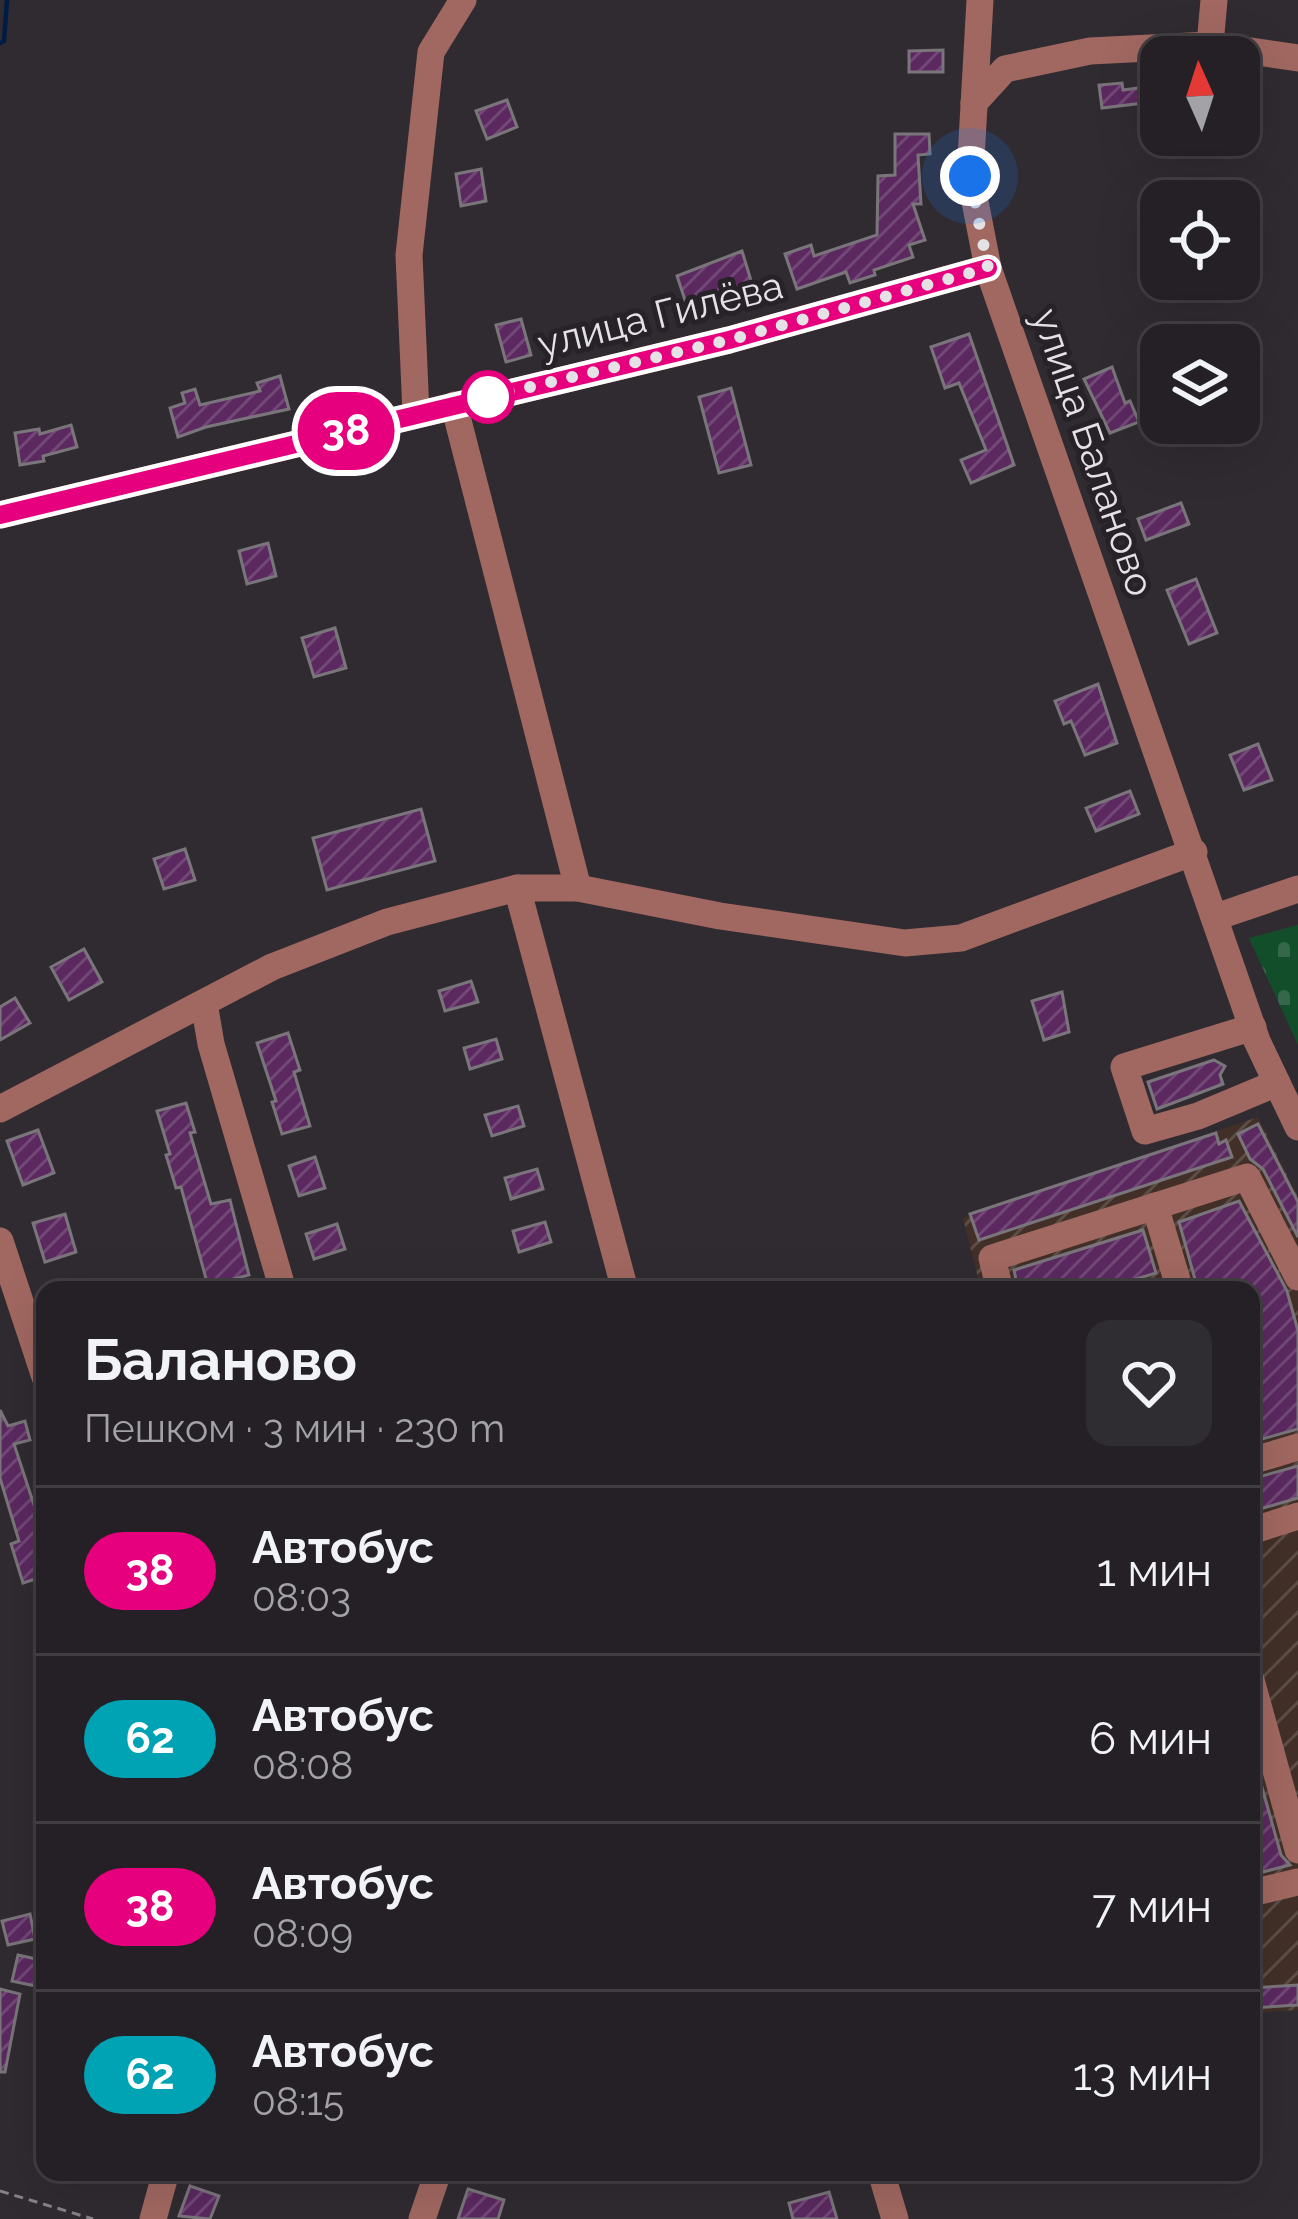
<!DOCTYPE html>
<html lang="ru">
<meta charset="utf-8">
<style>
body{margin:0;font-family:Raleway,sans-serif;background:#302d32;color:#f1f3f6;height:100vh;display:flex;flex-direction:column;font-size:45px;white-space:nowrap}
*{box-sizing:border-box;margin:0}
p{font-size:39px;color:#a3a3a7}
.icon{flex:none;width:66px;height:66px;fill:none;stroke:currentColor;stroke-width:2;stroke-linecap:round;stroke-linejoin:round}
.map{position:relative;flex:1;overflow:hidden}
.side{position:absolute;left:36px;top:1281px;width:1224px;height:900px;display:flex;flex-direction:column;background:#242025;border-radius:24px;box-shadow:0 12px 48px #0002,0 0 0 3px #413e42}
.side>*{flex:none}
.badge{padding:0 24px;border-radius:39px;font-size:42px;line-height:78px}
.needle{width:78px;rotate:357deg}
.tools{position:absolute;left:1140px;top:36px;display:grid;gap:24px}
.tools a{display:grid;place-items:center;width:120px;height:120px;border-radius:24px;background:#242025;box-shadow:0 12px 48px #0002,0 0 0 3px #413e42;font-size:60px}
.you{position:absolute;width:60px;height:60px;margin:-30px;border:9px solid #fff;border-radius:50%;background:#1a73e8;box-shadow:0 0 0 18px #1a73e833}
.map>.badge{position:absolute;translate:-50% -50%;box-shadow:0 0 0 6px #fff}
.round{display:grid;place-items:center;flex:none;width:126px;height:126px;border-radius:24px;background:#302d32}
.headline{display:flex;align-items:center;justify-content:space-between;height:204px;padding:0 48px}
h1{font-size:57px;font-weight:700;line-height:90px}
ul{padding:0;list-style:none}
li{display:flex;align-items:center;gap:36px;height:168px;padding:0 48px;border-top:3px solid #413e42}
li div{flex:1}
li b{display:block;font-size:45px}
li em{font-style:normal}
li .badge{min-width:132px;font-weight:700;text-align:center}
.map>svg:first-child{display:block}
</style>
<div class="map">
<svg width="1298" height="2219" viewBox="0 0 1298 2219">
<defs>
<pattern id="industrial-furrows" width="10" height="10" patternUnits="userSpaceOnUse" patternTransform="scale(3)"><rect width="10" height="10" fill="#423028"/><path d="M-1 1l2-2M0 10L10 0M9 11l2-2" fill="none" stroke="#5d4e47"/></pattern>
<pattern id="cemetery-stones" width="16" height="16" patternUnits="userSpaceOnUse" patternTransform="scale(3)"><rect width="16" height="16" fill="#134e2b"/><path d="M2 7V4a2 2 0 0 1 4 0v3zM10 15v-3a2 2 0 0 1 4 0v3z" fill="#35674a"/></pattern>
<pattern id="building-hatch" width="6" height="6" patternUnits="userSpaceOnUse" patternTransform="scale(3)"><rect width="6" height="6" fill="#5b2960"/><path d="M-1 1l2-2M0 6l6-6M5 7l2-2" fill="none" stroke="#724877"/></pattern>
</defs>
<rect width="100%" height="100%" fill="#302b31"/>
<path fill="url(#industrial-furrows)" d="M 1258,1117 L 1298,1197 L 1298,2010 L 1251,2013 L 1251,1290 L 981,1290 L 963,1218 Z"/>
<path fill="url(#cemetery-stones)" d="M 1298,925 L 1298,1045 L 1249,938 Z"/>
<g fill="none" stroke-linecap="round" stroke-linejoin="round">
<path stroke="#001c45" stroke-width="4.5" d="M 0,43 L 4,41 L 7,0"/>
</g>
<g fill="url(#building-hatch)" stroke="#7a757b" stroke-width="3">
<path d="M 943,50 L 943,72 L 909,72 L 909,51 Z"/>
<path d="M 1122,83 L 1123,90 L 1161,85 L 1161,108 L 1145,110 L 1144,103 L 1102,108 L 1099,85 Z"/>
<path d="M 507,100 L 517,127 L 487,139 L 476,111 Z"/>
<path d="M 895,134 L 929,134 L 930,154 L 918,155 L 921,204 L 913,204 L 925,240 L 909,245 L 913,257 L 874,270 L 875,275 L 850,283 L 846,272 L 797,289 L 785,254 L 811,245 L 814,256 L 877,235 L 878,176 L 895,175 Z"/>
<path d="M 481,169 L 486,201 L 461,206 L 456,174 Z"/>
<path d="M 742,251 L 753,287 L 712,301 L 715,310 L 691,318 L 677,276 Z"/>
<path d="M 521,319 L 531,355 L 506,362 L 496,325 Z"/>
<path d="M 969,334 L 1014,465 L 971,483 L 961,460 L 986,450 L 959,383 L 945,388 L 931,347 Z"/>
<path d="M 1112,367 L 1125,403 L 1130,401 L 1139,422 L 1110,433 L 1084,379 Z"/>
<path d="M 280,376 L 289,409 L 206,427 L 178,437 L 170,408 L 185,403 L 182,393 L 195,389 L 200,405 L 260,391 L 257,383 Z"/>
<path d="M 731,388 L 751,465 L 719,473 L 699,397 Z"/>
<path d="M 71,425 L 77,447 L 43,456 L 44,461 L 20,465 L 15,433 L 39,429 L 40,434 Z"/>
<path d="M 1181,503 L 1189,524 L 1146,540 L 1138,519 Z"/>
<path d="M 268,543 L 276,576 L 247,584 L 239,551 Z"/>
<path d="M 1196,579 L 1217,633 L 1189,644 L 1167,590 Z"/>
<path d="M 335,628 L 346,668 L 314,677 L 302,638 Z"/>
<path d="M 1098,684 L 1117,743 L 1085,755 L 1071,721 L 1064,724 L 1055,701 Z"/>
<path d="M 1258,744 L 1272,780 L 1244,790 L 1230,755 Z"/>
<path d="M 1130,791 L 1139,814 L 1096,831 L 1086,808 Z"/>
<path d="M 421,809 L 435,861 L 327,890 L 313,838 Z"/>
<path d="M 185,849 L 195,880 L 164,889 L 154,859 Z"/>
<path d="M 84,949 L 102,982 L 69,1000 L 51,967 Z"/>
<path d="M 471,981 L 478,1002 L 445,1011 L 439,991 Z"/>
<path d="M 1062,992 L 1069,1032 L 1044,1040 L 1032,1001 Z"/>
<path d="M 15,998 L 30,1023 L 0,1040 L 0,1007 Z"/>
<path d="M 288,1033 L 300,1070 L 294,1072 L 310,1126 L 282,1134 L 272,1102 L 276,1101 L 257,1043 Z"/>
<path d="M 496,1039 L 502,1059 L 470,1069 L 464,1048 Z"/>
<path d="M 1214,1060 L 1225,1066 L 1220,1075 L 1223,1084 L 1157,1109 L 1148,1082 Z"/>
<path d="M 186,1103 L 195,1132 L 190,1133 L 211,1204 L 230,1200 L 249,1275 L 208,1286 L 181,1187 L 176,1188 L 166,1155 L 170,1154 L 157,1111 Z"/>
<path d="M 518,1106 L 524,1126 L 492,1136 L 485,1115 Z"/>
<path d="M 1258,1124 L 1298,1202 L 1298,1237 L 1263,1169 L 1250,1159 L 1238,1134 Z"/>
<path d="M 38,1130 L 54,1173 L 23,1185 L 7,1141 Z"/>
<path d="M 1216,1133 L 1219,1144 L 1226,1140 L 1232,1157 L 979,1240 L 970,1214 Z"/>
<path d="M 315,1157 L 325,1188 L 299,1196 L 289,1166 Z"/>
<path d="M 537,1169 L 543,1189 L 511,1199 L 505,1178 Z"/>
<path d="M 1239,1201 L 1287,1291 L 1298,1331 L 1298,1429 L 1251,1442 L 1251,1290 L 1198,1290 L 1179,1222 Z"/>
<path d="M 65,1214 L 76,1252 L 45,1262 L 33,1223 Z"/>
<path d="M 545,1222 L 551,1242 L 519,1252 L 513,1231 Z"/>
<path d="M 337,1224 L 345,1249 L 314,1259 L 306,1234 Z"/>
<path d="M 1143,1230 L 1156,1273 L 1100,1290 L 1018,1290 L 1014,1270 Z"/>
<path d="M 0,1410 L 8,1426 L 25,1421 L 30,1440 L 14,1444 L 34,1505 L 45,1501 L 45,1564 L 37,1566 L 41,1577 L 23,1583 L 11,1544 L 19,1541 L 0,1478 Z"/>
<path d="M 1298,1466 L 1298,1498 L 1260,1509 L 1251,1479 Z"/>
<path d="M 1251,1748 L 1281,1855 L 1290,1865 L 1251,1875 Z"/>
<path d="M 30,1914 L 35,1939 L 8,1945 L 2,1921 Z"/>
<path d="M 18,1955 L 45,1961 L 40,1987 L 12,1981 Z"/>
<path d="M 1298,1985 L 1298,2005 L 1251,2008 L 1251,1988 Z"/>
<path d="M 0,1989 L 20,1994 L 5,2072 L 0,2072 Z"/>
<path d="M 190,2186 L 219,2196 L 210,2219 L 179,2216 Z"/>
<path d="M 468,2189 L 504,2200 L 498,2219 L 458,2219 Z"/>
<path d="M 829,2192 L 837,2219 L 793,2219 L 789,2203 Z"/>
</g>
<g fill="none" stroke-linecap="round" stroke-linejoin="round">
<path stroke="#868287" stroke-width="3" stroke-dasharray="9 6" stroke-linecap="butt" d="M 0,2191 L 93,2219"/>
<g stroke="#a16861" stroke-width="27">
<path d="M 980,0 L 970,176 L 988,268 L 1257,1041 L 1298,1127"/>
<path d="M 1210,45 L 1214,0"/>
<path d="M 974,103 L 1005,69 L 1090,51 L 1210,45 L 1298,58"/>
<path d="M 454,405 L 578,888"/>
<path d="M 416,413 L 409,255 L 431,52 L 463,0"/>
<path d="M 0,515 L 729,340 L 988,268"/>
<path d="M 517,888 L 625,1290"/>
<path d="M 1216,917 L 1298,889"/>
<path d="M 204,1003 L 211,1044 L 283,1290"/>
<path d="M 1253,1027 L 1124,1067 L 1145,1131 L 1198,1116 L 1277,1083"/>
<path d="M 0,1109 L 272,967 L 387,922 L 517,888 L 578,888 L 720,916 L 905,943 L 961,938 L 1194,852"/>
<path d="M 1155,1206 L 1180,1290"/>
<path d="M 0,1241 L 45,1377"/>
<path d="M 1000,1290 L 992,1258 L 1247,1177 L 1298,1277"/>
<path d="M 1251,1461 L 1298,1447"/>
<path d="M 1251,1531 L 1298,1516"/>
<path d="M 1251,1680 L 1298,1850"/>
<path d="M 1251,1893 L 1298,1882"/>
<path d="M 881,2172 L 895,2219"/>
<path d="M 153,2219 L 166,2172"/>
<path d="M 422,2219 L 438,2172"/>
</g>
</g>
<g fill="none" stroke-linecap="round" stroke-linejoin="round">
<defs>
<path id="line" d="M 0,515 L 729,340 L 988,268"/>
</defs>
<use href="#line" stroke="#fff" stroke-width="27"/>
<use href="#line" stroke="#e6007e" stroke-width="18"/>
<path stroke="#e5e2e6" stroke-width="12" stroke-dasharray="0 21.6" d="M 488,397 L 729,340 L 988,268 L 970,176"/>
</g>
<circle fill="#fff" stroke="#e6007e" stroke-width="6" cx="488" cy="397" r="24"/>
<g text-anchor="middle" stroke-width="10" stroke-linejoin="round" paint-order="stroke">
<g font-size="39" fill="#e5e2e6" stroke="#262227">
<text transform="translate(660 314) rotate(-14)" y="14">улица Гилёва</text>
<text transform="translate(1094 452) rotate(71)" y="14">улица Баланово</text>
</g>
</g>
</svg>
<div class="tools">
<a><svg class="needle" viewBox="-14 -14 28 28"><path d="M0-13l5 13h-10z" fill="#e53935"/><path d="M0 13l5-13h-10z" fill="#a3a3a7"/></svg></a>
<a><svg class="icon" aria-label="locate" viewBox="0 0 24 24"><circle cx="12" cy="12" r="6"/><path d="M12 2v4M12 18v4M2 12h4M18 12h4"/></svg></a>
<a><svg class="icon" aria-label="layers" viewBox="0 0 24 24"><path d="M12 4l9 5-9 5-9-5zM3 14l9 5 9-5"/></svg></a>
</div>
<div class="you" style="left:970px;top:176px"></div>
<b class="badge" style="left:346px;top:431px;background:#e6007e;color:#fff">38</b>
<section class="side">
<div class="headline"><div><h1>Баланово</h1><p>Пешком · 3 мин · 230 m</p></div><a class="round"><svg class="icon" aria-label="heart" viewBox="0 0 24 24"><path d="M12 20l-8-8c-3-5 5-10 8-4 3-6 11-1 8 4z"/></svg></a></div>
<ul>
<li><span class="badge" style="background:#e6007e;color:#fff">38</span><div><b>Автобус</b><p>08:03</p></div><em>1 мин</em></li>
<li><span class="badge" style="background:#00a3b4;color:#fff">62</span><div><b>Автобус</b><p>08:08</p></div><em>6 мин</em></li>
<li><span class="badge" style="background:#e6007e;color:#fff">38</span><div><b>Автобус</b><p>08:09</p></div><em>7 мин</em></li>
<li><span class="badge" style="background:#00a3b4;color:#fff">62</span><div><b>Автобус</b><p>08:15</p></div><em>13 мин</em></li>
</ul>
</section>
</div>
